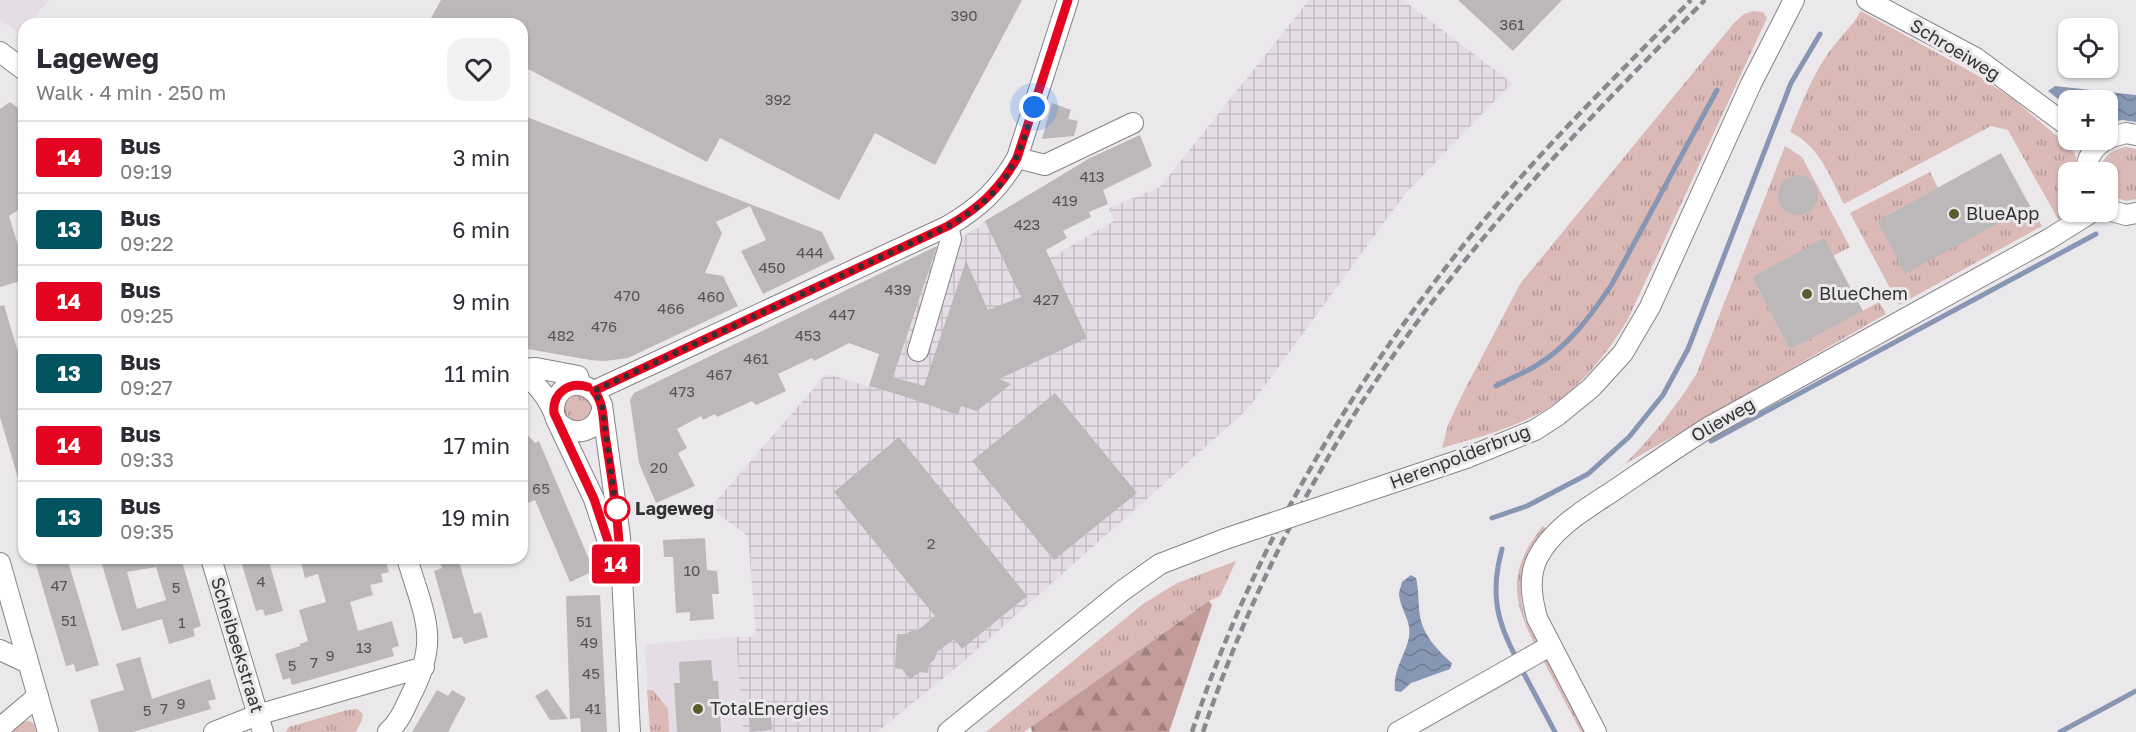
<!DOCTYPE html>
<meta charset="utf-8">
<style>
body{margin:0;font-family:"Golos Text",sans-serif;background:#f2f2f3;color:#2b2b33;height:100vh;display:flex;flex-direction:column;font-size:22px;white-space:nowrap}
*{box-sizing:border-box;margin:0}
p{font-size:20px;color:#7c7c81}
.icon{flex:none;width:33px;height:33px;fill:none;stroke:currentColor;stroke-width:2;stroke-linecap:round;stroke-linejoin:round}
.map{position:relative;flex:1;overflow:hidden}
.panel{position:absolute;left:18px;top:18px;width:510px;height:546px;display:flex;flex-direction:column;background:#fff;border-radius:18px;box-shadow:0 2px 4px #0004}
.panel>*{flex:none}
.badge{padding:0 12px;border-radius:4px;font-size:21px;line-height:39px}
.tools{position:absolute;left:2058px;top:18px;display:grid;gap:12px}
.tools a{display:grid;place-items:center;width:60px;height:60px;border-radius:12px;background:#fff;box-shadow:0 2px 4px #0004;font-size:30px}
.you{position:absolute;width:30px;height:30px;margin:-15px;border:4px solid #fff;border-radius:50%;background:#1a73e8;box-shadow:0 0 0 9px #1a73e833}
.map>.badge{position:absolute;translate:-50% -50%;box-shadow:0 0 0 3px #fff}
.round{display:grid;place-items:center;flex:none;width:63px;height:63px;border-radius:18px;background:#f2f2f3}
.overview{display:flex;align-items:center;justify-content:space-between;height:102px;padding:0 18px}
h1{font-size:28px;font-weight:700;line-height:45px}
ul{padding:0;list-style:none}
li{display:flex;align-items:center;gap:18px;height:72px;padding:0 18px;border-top:2px solid #e1e1e2}
li div{flex:1}
li b{display:block;font-size:22px}
li em{font-style:normal}
li .badge{min-width:66px;font-weight:700;text-align:center}
.map>svg:first-child{display:block}
</style>
<div class="map">
<svg width="2136" height="732" viewBox="0 0 2136 732">
<defs>
<pattern id="industrial-grid" width="8" height="8" patternUnits="userSpaceOnUse" patternTransform="scale(1.5)"><rect width="8" height="8" fill="#e5dce6"/><path d="M0 4h8M4 0v8" fill="none" stroke="#c5bdc6"/></pattern>
<pattern id="grass-tufts" width="24" height="20" patternUnits="userSpaceOnUse" patternTransform="scale(1.5)"><rect width="24" height="20" fill="#dab9b7"/><path d="M3 7l-1-3M5 7V3M7 7l1-3M15 17l-1-3M17 17v-4M19 17l1-3" fill="none" stroke="#b19795"/></pattern>
<pattern id="forest-firs" width="22" height="20" patternUnits="userSpaceOnUse" patternTransform="scale(1.5)"><rect width="22" height="20" fill="#c39c99"/><path d="M5 1l3.5 6h-7zM16 11l3.5 6h-7z" fill="#9f807d"/></pattern>
<pattern id="water-waves" width="16" height="10" patternUnits="userSpaceOnUse" patternTransform="scale(1.5)"><rect width="16" height="10" fill="#8696b3"/><path d="M0 5q4-4 8 0t8 0" fill="none" stroke="#6e7b92"/></pattern>
</defs>
<rect width="100%" height="100%" fill="#ebe8ec"/>
<g fill="#e5dce6">
<path d="M 0,0 L 49,0 L 28,24 L 24,24 L 24,29 L 19,34 L 0,19 Z"/>
<path d="M 736,637 L 743,732 L 650,732 L 645,644 Z"/>
</g>
<path fill="url(#industrial-grid)" d="M 1309,0 L 1403,0 L 1512,83 L 1405,194 L 1247,410 L 963,662 L 877,732 L 743,732 L 736,637 L 752,637 L 756,634 L 748,536 L 710,508 L 826,374 L 903,396 L 908,381 L 893,377 L 935,252 L 981,226 L 980,225 L 998,213 L 1050,258 L 1114,221 L 1109,208 L 1160,187 Z"/>
<g fill="url(#grass-tufts)">
<path d="M 1753,11 L 1763,12 L 1767,18 L 1628,319 C 1603,361 1568,403 1521,422 C 1496,433 1468,440 1442,448 L 1448,425 L 1462,395 L 1520,284 L 1734,23 L 1744,14 Z"/>
<path d="M 1861,11 L 1977,75 L 2013,99 L 2071,148 L 2076,157 L 2075,172 L 2068,172 L 2067,213 L 2058,219 L 2008,130 L 1991,126 L 1844,204 C 1830,177 1819,145 1790,132 C 1801,105 1812,76 1829,52 C 1839,38 1852,27 1861,11 Z"/>
<path d="M 1785,146 L 1802,157 L 1850,247 L 1833,256 L 1824,239 L 1752,277 L 1790,350 L 1879,302 L 1886,314 L 1625,464 C 1653,436 1676,407 1697,373 Z"/>
<path d="M 2126,147 L 2136,149 L 2136,199 L 2126,201 L 2109,195 L 2108,172 L 2099,172 C 2102,157 2111,150 2126,147 Z"/>
<path d="M 1930,172 L 1938,188 L 1877,221 L 1905,273 L 2030,206 L 2042,226 L 1899,305 L 1850,213 Z"/>
<circle cx="578" cy="409" r="14"/>
<path d="M 1543,526 L 1546,529 C 1521,554 1515,588 1526,621 L 1586,732 L 1581,732 C 1569,709 1556,685 1544,662 C 1516,610 1501,577 1543,526 Z"/>
<path d="M 1236,561 L 1220,596 L 1209,601 L 1024,732 L 986,732 L 1143,604 L 1177,583 Z"/>
<path d="M 647,690 L 653,690 L 668,709 L 669,732 L 650,732 Z"/>
<path d="M 357,709 L 363,714 L 361,722 L 356,732 L 285,732 L 289,727 L 347,710 Z"/>
<path d="M 30,721 L 35,725 L 36,732 L 11,732 L 21,722 Z"/>
</g>
<path fill="url(#forest-firs)" d="M 1209,601 L 1212,605 L 1169,732 L 1032,732 L 1031,727 Z"/>
<g fill="url(#water-waves)">
<path d="M 2055,86 L 2136,95 L 2136,122 L 2122,120 L 2108,123 L 2108,100 L 2068,100 L 2068,107 L 2048,91 Z"/>
<path d="M 1411,575 L 1416,578 C 1419,591 1418,603 1420,616 C 1423,635 1438,651 1452,663 L 1450,669 L 1411,683 L 1401,692 L 1395,691 C 1393,668 1405,657 1409,637 C 1412,622 1401,610 1399,595 C 1399,591 1401,586 1402,582 Z"/>
</g>
<g fill="none" stroke-linecap="round" stroke-linejoin="round">
<g stroke="#8696b3" stroke-width="5">
<path d="M 1496,386 C 1508,379 1522,374 1534,367 C 1568,347 1591,316 1612,284 L 1717,90"/>
<path d="M 1711,441 L 2096,234"/>
<path d="M 1492,518 L 1527,506 L 1588,474 L 1629,437 L 1663,395 L 1688,349 L 1791,83 L 1820,34"/>
<path d="M 1502,549 C 1490,592 1496,621 1517,659"/>
<path d="M 1521,668 L 1555,732"/>
<path d="M 2060,732 L 2136,691"/>
</g>
</g>
<g fill="#bcb7b9" fill-rule="evenodd">
<path d="M 441,0 L 1022,0 L 935,165 L 875,133 L 839,200 L 720,138 L 707,162 L 522,66 L 522,24 L 445,24 L 431,18 Z"/>
<path d="M 1458,0 L 1562,0 L 1513,51 Z"/>
<path d="M 10,102 L 24,112 L 24,206 L 9,216 L 24,265 L 24,280 L 0,287 L 0,109 Z"/>
<path d="M 1052,103 L 1071,110 L 1068,119 L 1078,121 L 1074,136 L 1042,139 Z"/>
<path d="M 522,115 L 822,232 L 835,259 L 763,294 L 741,251 L 766,240 L 750,206 L 716,222 L 722,233 L 705,273 L 723,276 L 738,306 L 628,358 L 605,361 L 590,360 L 522,348 Z"/>
<path d="M 1140,135 L 1152,166 L 1103,190 L 1108,204 L 1089,212 L 1091,217 L 1063,231 L 1067,238 L 1046,250 L 1087,338 L 999,379 L 1011,384 L 977,411 L 961,406 L 958,415 L 903,396 L 869,386 L 879,354 L 849,343 L 814,361 L 812,358 L 778,374 L 786,391 L 756,405 L 752,401 L 717,417 L 715,414 L 703,420 L 701,416 L 677,429 L 687,448 L 678,453 L 695,486 L 656,503 L 639,463 L 630,400 L 634,393 L 937,246 L 893,377 L 924,386 L 966,261 L 988,310 L 1021,297 L 985,221 L 1090,158 Z"/>
<path d="M 2001,153 L 2030,206 L 1905,274 L 1877,221 Z"/>
<circle cx="1798" cy="195" r="20"/>
<path d="M 1824,238 L 1863,311 L 1790,350 L 1752,277 Z"/>
<path d="M 4,305 L 24,372 L 24,485 L 20,485 L 0,417 L 0,306 Z"/>
<path d="M 1055,393 L 1137,493 L 1054,560 L 972,461 Z"/>
<path d="M 522,429 L 535,443 L 539,441 L 594,571 L 570,582 L 535,500 L 528,503 L 522,488 Z"/>
<path d="M 899,437 L 1027,596 L 962,649 L 954,639 L 936,653 L 935,659 L 929,664 L 928,673 L 920,672 L 910,679 L 902,669 L 895,668 L 897,634 L 907,634 L 912,630 L 917,631 L 935,616 L 834,492 Z"/>
<path d="M 705,538 L 707,570 L 717,571 L 719,594 L 712,594 L 714,619 L 690,621 L 690,612 L 676,613 L 673,557 L 664,557 L 663,540 Z"/>
<path d="M 34,558 L 67,558 L 99,665 L 76,672 L 74,664 L 66,666 Z"/>
<path d="M 100,558 L 181,558 L 201,626 L 193,629 L 195,636 L 169,644 L 162,619 L 122,631 ZM 156,567 L 166,600 L 137,609 L 127,572 Z"/>
<path d="M 240,558 L 268,558 L 283,611 L 265,616 L 263,609 L 256,611 Z"/>
<path d="M 300,558 L 385,558 L 389,572 L 381,574 L 383,582 L 370,585 L 373,595 L 350,602 L 358,631 L 392,621 L 399,646 L 392,648 L 394,656 L 292,685 L 290,678 L 283,680 L 275,654 L 300,646 L 300,644 L 308,641 L 299,610 L 326,602 L 318,574 L 305,578 Z"/>
<path d="M 438,558 L 458,558 L 474,614 L 481,612 L 488,637 L 464,644 L 462,637 L 453,639 L 434,571 L 442,568 Z"/>
<path d="M 600,595 L 607,732 L 581,732 L 580,718 L 570,719 L 566,596 Z"/>
<path d="M 140,657 L 152,699 L 210,679 L 216,699 L 208,701 L 211,709 L 133,732 L 99,732 L 90,700 L 124,690 L 116,664 Z"/>
<path d="M 711,660 L 713,681 L 718,681 L 721,732 L 677,732 L 674,683 L 680,683 L 679,662 Z"/>
<path d="M 547,689 L 568,719 L 550,720 L 535,696 Z"/>
<path d="M 437,690 L 448,696 L 452,690 L 466,698 L 448,732 L 412,732 Z"/>
<path d="M 771,716 L 772,730 L 751,732 L 749,718 Z"/>
</g>
<g fill="none" stroke-linecap="round" stroke-linejoin="round">
<defs>
<g id="minor">
<path d="M 1867,0 L 1976,58 L 2068,126"/>
<path d="M 0,52 L 24,70"/>
<path d="M 2108,138 L 2126,133 L 2136,135"/>
<path d="M 1017,158 L 1045,165 L 1133,123"/>
<path d="M 2086,172 C 2086,159 2094,146 2106,140"/>
<path d="M 2108,210 L 2126,215 L 2136,213"/>
<path d="M 918,351 L 951,239 L 948,226"/>
<path d="M 522,369 L 536,368 L 578,376 L 581,385"/>
<path d="M 522,372 C 538,385 550,399 556,419 L 594,499 L 613,557"/>
<path d="M 594,391 L 948,226 C 979,208 999,189 1017,158 L 1068,0"/>
<path d="M 554,408 C 557,378 592,377 602,405 L 620,537 L 630,732"/>
<path d="M 560,424 C 575,437 595,432 601,413"/>
<path d="M 1466,458 L 1535,430 L 1558,415 L 1591,388 L 1623,353 L 1650,307 L 1751,84 L 1794,0"/>
<path d="M 211,558 L 263,732"/>
<path d="M 0,563 L 48,732"/>
<path d="M 0,650 L 28,663"/>
<path d="M 0,728 L 38,696"/>
<path d="M 214,732 L 257,715 L 424,667"/>
<path d="M 388,732 C 399,722 404,710 410,697 C 441,639 424,616 407,558"/>
<path d="M 948,732 L 1122,591 L 1160,564 L 1225,539"/>
<path d="M 1398,732 L 1550,646"/>
<path d="M 1596,732 L 1537,618 C 1532,599 1528,578 1537,559 C 1553,526 1590,507 1619,487 C 1650,466 1680,445 1711,426 L 2049,239 L 2092,212"/>
</g>
</defs>
<use href="#minor" stroke="#868386" stroke-width="22"/>
<use href="#minor" stroke="#fff" stroke-width="20"/>
<g stroke="#8a888b" stroke-width="4.5" stroke-dasharray="9 4.5" stroke-linecap="butt">
<path d="M 1192,732 C 1256,537 1367,357 1500,201 C 1560,131 1626,66 1691,0"/>
<path d="M 1203,732 C 1256,573 1340,420 1443,288 C 1523,185 1614,93 1705,0"/>
</g>
<defs>
<path id="minor-bridge" d="M 1225,539 L 1466,458"/>
</defs>
<use href="#minor-bridge" stroke="#868386" stroke-width="22" stroke-linecap="butt"/>
<use href="#minor-bridge" stroke="#fff" stroke-width="20"/>
</g>
<g fill="none" stroke-linecap="round" stroke-linejoin="round">
<defs>
<path id="line" d="M 588,387 C 569,381 552,393 554,413 L 594,499 L 621,580 C 620,531 613,484 605,435 C 603,420 604,403 594,391 L 948,226 C 979,208 1000,189 1017,158 L 1068,0"/>
</defs>
<use href="#line" stroke="#fff" stroke-width="14"/>
<use href="#line" stroke="#e40521" stroke-width="9"/>
<path stroke="#333233" stroke-width="6" stroke-dasharray="0 10.8" d="M 617,509 L 617,517 L 602,405 L 594,391 L 948,226 C 1006,193 1015,168 1034,107"/>
</g>
<g fill="#5a5d2b" stroke="#ebe8ec" stroke-width="2">
<circle cx="1954" cy="214" r="6"/>
<circle cx="1807" cy="294" r="6"/>
<circle cx="698" cy="709" r="6"/>
</g>
<circle fill="#fff" stroke="#e40521" stroke-width="3" cx="617" cy="509" r="12"/>
<g text-anchor="middle" stroke-width="6" stroke-linejoin="round" paint-order="stroke">
<g font-size="15" fill="#555354">
<text x="964" y="21">390</text>
<text x="1512" y="30">361</text>
<text x="778" y="105">392</text>
<text x="1092" y="182">413</text>
<text x="1065" y="206">419</text>
<text x="1027" y="230">423</text>
<text x="810" y="258">444</text>
<text x="772" y="273">450</text>
<text x="898" y="295">439</text>
<text x="627" y="301">470</text>
<text x="711" y="302">460</text>
<text x="1046" y="305">427</text>
<text x="671" y="314">466</text>
<text x="842" y="320">447</text>
<text x="604" y="332">476</text>
<text x="561" y="341">482</text>
<text x="808" y="341">453</text>
<text x="756" y="364">461</text>
<text x="719" y="380">467</text>
<text x="682" y="397">473</text>
<text x="659" y="473">20</text>
<text x="541" y="494">65</text>
<text x="931" y="549">2</text>
<text x="692" y="576">10</text>
<text x="261" y="587">4</text>
<text x="59" y="591">47</text>
<text x="176" y="593">5</text>
<text x="69" y="626">51</text>
<text x="584" y="627">51</text>
<text x="182" y="628">1</text>
<text x="589" y="648">49</text>
<text x="364" y="653">13</text>
<text x="330" y="661">9</text>
<text x="314" y="668">7</text>
<text x="292" y="671">5</text>
<text x="591" y="679">45</text>
<text x="181" y="709">9</text>
<text x="164" y="714">7</text>
<text x="593" y="714">41</text>
<text x="147" y="716">5</text>
</g>
<g font-size="18" fill="#333233" stroke="#ebe8ec">
<text transform="translate(1955 50) rotate(31)" y="6">Schroeiweg</text>
<text transform="translate(1723 420) rotate(-30)" y="6">Olieweg</text>
<text transform="translate(1460 457) rotate(-21)" y="6">Herenpolderbrug</text>
<text transform="translate(237 645) rotate(73)" y="6">Scheibeekstraat</text>
</g>
<g font-size="18" fill="#333233" stroke="#ebe8ec" text-anchor="start">
<text x="1966" y="220">BlueApp</text>
<text x="1819" y="300">BlueChem</text>
<text x="710" y="715">TotalEnergies</text>
</g>
<g font-size="18" font-weight="bold" fill="#333233" stroke="#ebe8ec" text-anchor="start">
<text x="635" y="515">Lageweg</text>
</g>
</g>
</svg>
<div class="tools">
<a><svg class="icon" aria-label="locate" viewBox="0 0 24 24"><circle cx="12" cy="12" r="6"/><path d="M12 2v4M12 18v4M2 12h4M18 12h4"/></svg></a>
<a>+</a>
<a>−</a>
</div>
<div class="you" style="left:1034px;top:107px"></div>
<b class="badge" style="left:616px;top:564px;background:#e40521;color:#fff">14</b>
<section class="panel">
<div class="overview"><div><h1>Lageweg</h1><p>Walk · 4 min · 250 m</p></div><a class="round"><svg class="icon" aria-label="heart" viewBox="0 0 24 24"><path d="M12 20l-8-8c-3-5 5-10 8-4 3-6 11-1 8 4z"/></svg></a></div>
<ul>
<li><span class="badge" style="background:#e40521;color:#fff">14</span><div><b>Bus</b><p>09:19</p></div><em>3 min</em></li>
<li><span class="badge" style="background:#005460;color:#fff">13</span><div><b>Bus</b><p>09:22</p></div><em>6 min</em></li>
<li><span class="badge" style="background:#e40521;color:#fff">14</span><div><b>Bus</b><p>09:25</p></div><em>9 min</em></li>
<li><span class="badge" style="background:#005460;color:#fff">13</span><div><b>Bus</b><p>09:27</p></div><em>11 min</em></li>
<li><span class="badge" style="background:#e40521;color:#fff">14</span><div><b>Bus</b><p>09:33</p></div><em>17 min</em></li>
<li><span class="badge" style="background:#005460;color:#fff">13</span><div><b>Bus</b><p>09:35</p></div><em>19 min</em></li>
</ul>
</section>
</div>
